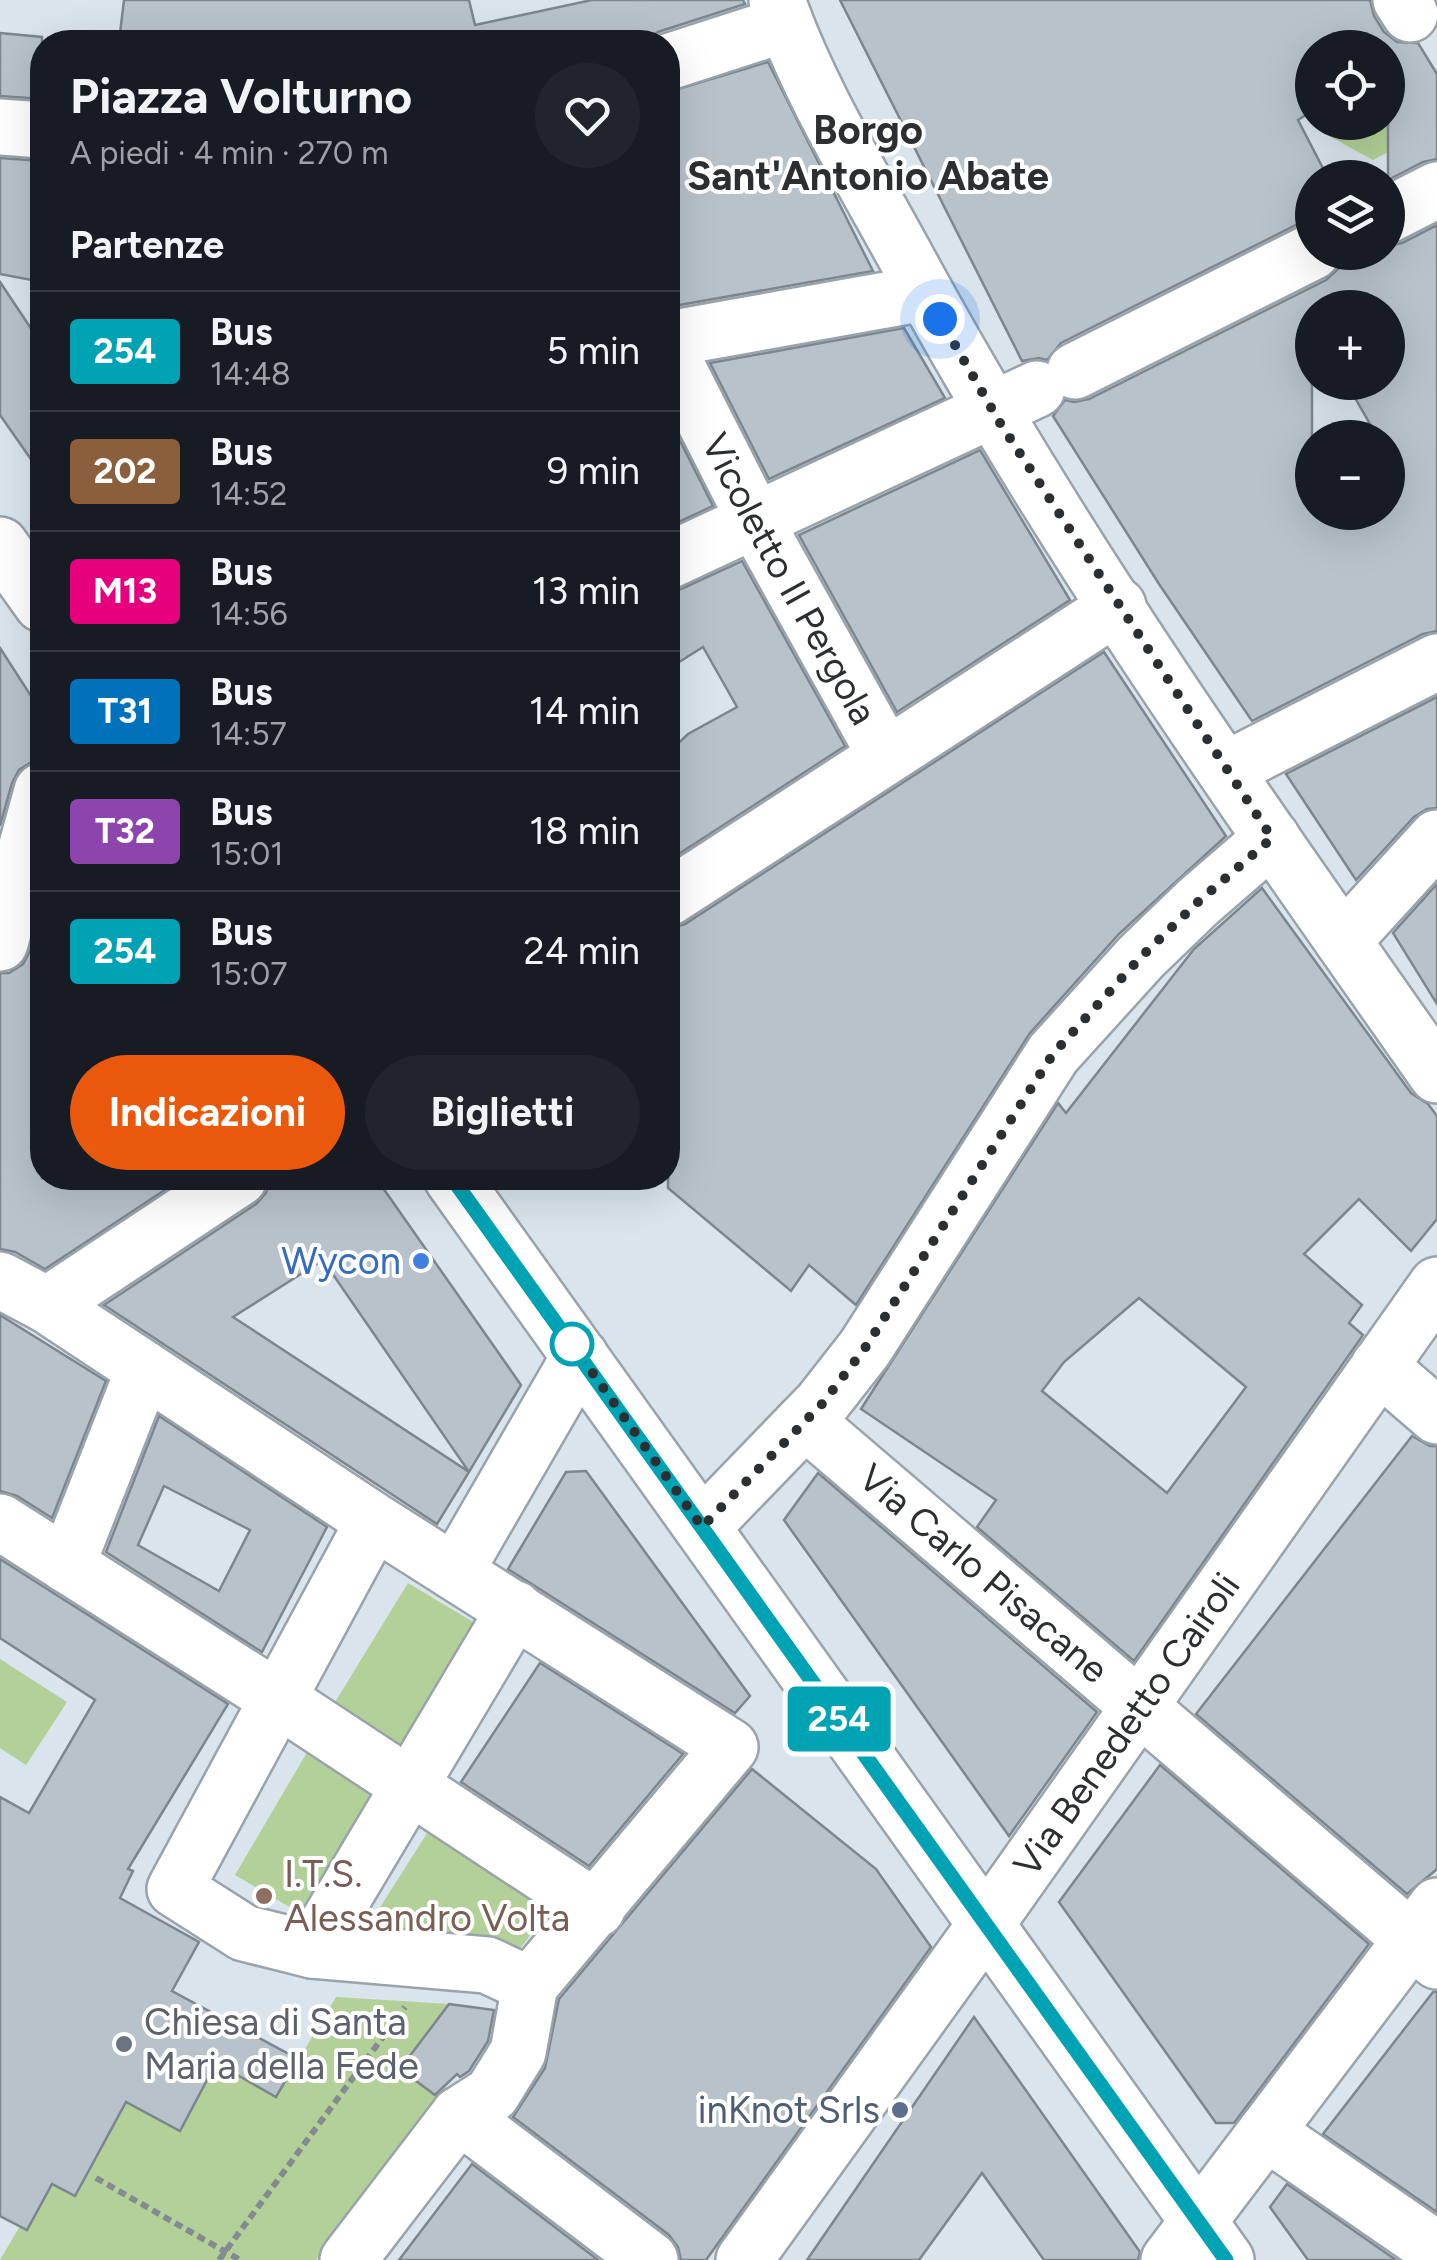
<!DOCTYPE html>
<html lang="it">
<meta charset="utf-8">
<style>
body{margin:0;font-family:Figtree,sans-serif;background:#20242c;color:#f1f3f6;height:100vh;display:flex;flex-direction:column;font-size:38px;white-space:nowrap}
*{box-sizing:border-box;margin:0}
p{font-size:32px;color:#9ea1a6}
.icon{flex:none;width:55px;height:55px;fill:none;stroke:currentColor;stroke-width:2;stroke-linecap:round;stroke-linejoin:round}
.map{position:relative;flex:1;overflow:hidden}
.drawer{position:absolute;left:30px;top:30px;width:650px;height:1160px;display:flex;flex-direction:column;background:#171b24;border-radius:40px;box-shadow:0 10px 40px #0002}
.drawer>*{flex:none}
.badge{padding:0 20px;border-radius:8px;font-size:35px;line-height:65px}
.controls{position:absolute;left:1295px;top:30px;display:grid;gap:20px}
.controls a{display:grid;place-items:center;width:110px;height:110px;border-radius:50%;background:#171b24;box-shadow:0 10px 40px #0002;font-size:50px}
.you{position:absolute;width:50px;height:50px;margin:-25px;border:8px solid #fff;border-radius:50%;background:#1a73e8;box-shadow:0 0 0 15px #1a73e833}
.map>.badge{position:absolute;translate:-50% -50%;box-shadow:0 0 0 5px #fff}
h2{padding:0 40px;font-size:38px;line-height:90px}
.round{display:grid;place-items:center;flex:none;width:105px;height:105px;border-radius:52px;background:#20242c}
.summary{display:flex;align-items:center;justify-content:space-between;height:170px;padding:0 40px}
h1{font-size:48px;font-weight:700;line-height:75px}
.button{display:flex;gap:20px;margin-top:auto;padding:20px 40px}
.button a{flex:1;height:115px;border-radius:60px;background:#ea580c;color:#fff;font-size:40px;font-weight:700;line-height:115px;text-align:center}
.button a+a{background:#20242c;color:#f1f3f6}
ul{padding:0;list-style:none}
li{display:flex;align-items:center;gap:30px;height:120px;padding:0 40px;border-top:2px solid #363941}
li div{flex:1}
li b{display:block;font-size:38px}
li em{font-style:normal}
li .badge{min-width:110px;font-weight:700;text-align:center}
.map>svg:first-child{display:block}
</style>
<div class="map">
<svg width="1437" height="2260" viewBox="0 0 1437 2260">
<rect width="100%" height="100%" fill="#d9e4ec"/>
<g fill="#b2d097">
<path d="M 1388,103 L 1409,141 L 1373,160 L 1318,130 L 1327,123 L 1388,122 Z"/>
<path d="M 408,1583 L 478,1625 L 399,1755 L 329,1712 Z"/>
<path d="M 0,1659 L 67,1702 L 26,1765 L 0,1748 Z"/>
<path d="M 309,1749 L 380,1790 L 305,1916 L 235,1875 Z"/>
<path d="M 431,1827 L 554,1903 L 513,1958 L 365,1931 Z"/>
<path d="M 336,1997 L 449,2004 L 401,2069 L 439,2097 L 316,2260 L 0,2260 L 20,2226 L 28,2229 L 53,2184 L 76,2196 L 126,2102 L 180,2131 L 216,2063 L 277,2096 Z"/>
</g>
<g fill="#b8c2ca" stroke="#7d868e" stroke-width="2.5" fill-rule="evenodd">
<path d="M 124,0 L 469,0 L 475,25 L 592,0 L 743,0 L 745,4 L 658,32 L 644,42 L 119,42 Z"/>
<path d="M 840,0 L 1370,0 L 1374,16 L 1384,32 L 1397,42 L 1418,43 L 1437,74 L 1437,159 L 1423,162 L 1388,180 L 1388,48 L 1312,48 L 1312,111 L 1298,120 L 1328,178 L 1312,178 L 1312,221 L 1298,224 L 1061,343 L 1047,360 L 1039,358 L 1022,361 Z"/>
<path d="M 0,33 L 42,37 L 42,99 L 0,96 Z"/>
<path d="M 768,62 L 873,271 L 668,307 L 668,92 Z"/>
<path d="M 0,158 L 42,161 L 42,282 L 0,274 Z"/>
<path d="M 1437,225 L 1437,631 L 1423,634 L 1252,721 L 1159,584 L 1053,416 L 1065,400 L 1074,402 L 1089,399 L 1326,280 L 1339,268 L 1343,252 L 1388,252 L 1388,246 L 1402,243 ZM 1312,308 L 1388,308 L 1388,382 L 1346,382 L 1378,438 L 1388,438 L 1388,512 L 1312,512 Z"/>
<path d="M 0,282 L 42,345 L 42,475 L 0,415 Z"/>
<path d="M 904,328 L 945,398 L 769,479 L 710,363 Z"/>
<path d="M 668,417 L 713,506 L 668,527 Z"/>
<path d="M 980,450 L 1070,600 L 897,712 L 799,535 Z"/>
<path d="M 742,561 L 845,746 L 668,861 L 668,753 L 688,734 L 737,707 L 703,647 L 668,669 L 668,592 L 681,589 Z"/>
<path d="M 0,648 L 42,713 L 42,761 L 33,761 L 19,770 L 12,783 L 0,826 Z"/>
<path d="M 1104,652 L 1226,836 L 1119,934 L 1030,1033 L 856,1305 L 809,1265 L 791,1291 L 668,1188 L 668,929 L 685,924 Z"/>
<path d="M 1437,697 L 1437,808 L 1427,809 L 1414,817 L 1356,880 L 1286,774 Z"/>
<path d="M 1437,884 L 1437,1004 L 1393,933 Z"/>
<path d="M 1262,888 L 1411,1093 L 1428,1104 L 1437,1116 L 1437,1219 L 1411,1251 L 1359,1199 L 1304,1254 L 1362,1305 L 1349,1323 L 1363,1335 L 1134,1661 L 977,1527 L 996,1500 L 861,1409 L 1058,1103 L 1066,1113 L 1194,949 ZM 1139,1298 L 1246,1387 L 1167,1493 L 1042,1391 L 1064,1362 Z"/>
<path d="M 42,907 L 42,1178 L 183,1178 L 45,1269 L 15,1252 L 0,1249 L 0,973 L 9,973 L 23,964 L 30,951 Z"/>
<path d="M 270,1178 L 376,1178 L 521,1385 L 469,1472 L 323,1260 L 233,1317 L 469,1472 L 437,1524 L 104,1305 L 256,1204 L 266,1193 Z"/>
<path d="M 0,1315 L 106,1381 L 52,1518 L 17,1496 L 0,1491 Z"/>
<path d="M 159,1416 L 327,1527 L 262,1652 L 106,1552 ZM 164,1486 L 250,1530 L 219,1591 L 138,1545 Z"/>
<path d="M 1412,1436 L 1430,1446 L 1437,1446 L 1437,1869 L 1407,1894 L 1196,1714 Z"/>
<path d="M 586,1471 L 750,1696 L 735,1713 L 508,1569 L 566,1472 Z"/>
<path d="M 818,1473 L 1097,1712 L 1009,1836 L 784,1520 Z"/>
<path d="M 0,1559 L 228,1704 L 128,1869 L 133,1871 L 120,1898 L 199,1942 L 172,1991 L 298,2059 L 276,2097 L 216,2063 L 180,2131 L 126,2102 L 75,2196 L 52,2184 L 27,2230 L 0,2216 L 0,1797 L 29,1813 L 95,1700 L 0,1638 Z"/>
<path d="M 540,1663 L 683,1754 L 589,1866 L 461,1782 Z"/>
<path d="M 1160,1765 L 1369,1944 L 1234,2123 L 1216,2123 L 1059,1902 Z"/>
<path d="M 752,1769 L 876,1869 L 931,1947 L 706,2260 L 681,2260 L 678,2247 L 669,2235 L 513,2117 L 545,2068 L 559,1999 Z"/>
<path d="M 1437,1991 L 1437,2212 L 1323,2134 L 1433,1992 Z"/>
<path d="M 449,2004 L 494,2010 L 488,2041 L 469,2071 L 460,2077 L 457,2074 L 435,2095 L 400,2069 Z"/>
<path d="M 974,2017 L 1140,2252 L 1138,2260 L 1044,2260 L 982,2173 L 919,2260 L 807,2260 Z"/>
<path d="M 472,2164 L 598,2260 L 399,2260 Z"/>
<path d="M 1287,2184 L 1396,2260 L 1308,2260 L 1270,2207 Z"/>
</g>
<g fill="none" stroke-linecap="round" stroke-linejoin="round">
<defs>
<g id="minor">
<path d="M 777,0 C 809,92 863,178 909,263 C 1063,547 1252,811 1437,1075"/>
<path d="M 1401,0 L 1410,14"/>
<path d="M 668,62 L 785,24"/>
<path d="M 0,127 L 42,130"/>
<path d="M 1388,215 L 1437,190"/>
<path d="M 668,339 L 925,293"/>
<path id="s1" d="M 668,349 L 758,526 L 886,756"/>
<path d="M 1075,371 L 1312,252"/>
<path d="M 668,561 L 1037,389"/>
<path d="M 1225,770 L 1437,662"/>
<path d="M 668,898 L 1118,606"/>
<path d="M 1343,941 L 1437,838"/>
<path d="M 0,943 L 42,791"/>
<path d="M 0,1280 L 47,1305 L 374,1521 L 730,1747 L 530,1985 L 487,1965 L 312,1950 L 244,1933 L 175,1889 L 374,1521"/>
<path d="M 47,1305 L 239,1178"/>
<path d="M 1379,1366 L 1437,1416"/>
<path id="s2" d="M 805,1421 L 1437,1961"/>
<path d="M 0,1522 L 278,1699 L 597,1909"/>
<path d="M 702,1527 L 822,1403 L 865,1348 L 1053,1054 L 1141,957 L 1198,902 L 1272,838"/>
<path d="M 67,1565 L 144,1369"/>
<path d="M 455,1572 L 580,1356"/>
<path d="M 312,1950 L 515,1609"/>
<path d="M 459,2115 L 650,2260"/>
<path d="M 1266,2132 L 1437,2250"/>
<path d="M 348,2260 L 459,2115 L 492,2094 L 518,2052 L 530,1985"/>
<path id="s3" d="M 744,2260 L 986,1924 L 1437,1285"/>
<path d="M 1169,2260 L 1437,1906"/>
</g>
<g id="major">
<path d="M 0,545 L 42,604"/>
<path d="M 452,1178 L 1226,2260"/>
</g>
</defs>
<use href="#minor" stroke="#99a3ab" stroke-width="60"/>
<use href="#major" stroke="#99a3ab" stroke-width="60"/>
<g stroke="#838b90" stroke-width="6" stroke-dasharray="8 5" stroke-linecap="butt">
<path d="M 96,2178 L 240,2260"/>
<path d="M 219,2260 L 405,2007"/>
</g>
<use href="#minor" stroke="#fff" stroke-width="55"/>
<use href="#major" stroke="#fff" stroke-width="55"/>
</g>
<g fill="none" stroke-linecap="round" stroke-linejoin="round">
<defs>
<path id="line" d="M 452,1178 L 1226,2260"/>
</defs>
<use href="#line" stroke="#fff" stroke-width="22"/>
<use href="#line" stroke="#00a3b4" stroke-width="15"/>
<path stroke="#2b2f32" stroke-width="10" stroke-dasharray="0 18" d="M 572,1344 L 702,1527 L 822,1404 L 865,1348 L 1053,1054 L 1140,958 L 1198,902 L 1272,838 L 1000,423 L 940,319"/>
</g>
<circle fill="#3f7fe0" stroke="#fff" stroke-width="4" cx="421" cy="1261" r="10"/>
<circle fill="#fff" stroke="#00a3b4" stroke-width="5" cx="572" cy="1344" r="20"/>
<circle fill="#8d6e63" stroke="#fff" stroke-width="4" cx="264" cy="1896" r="10"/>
<circle fill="#6b7280" stroke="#fff" stroke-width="4" cx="124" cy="2044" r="10"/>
<circle fill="#5c6f8a" stroke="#fff" stroke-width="4" cx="900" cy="2110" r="10"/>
<g text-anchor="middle" stroke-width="8" stroke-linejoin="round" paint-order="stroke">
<g font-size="38" fill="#2b2f32" stroke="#fff">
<text dy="13" stroke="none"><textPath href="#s1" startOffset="260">Vicoletto II Pergola</textPath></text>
<text dy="13" stroke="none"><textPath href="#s2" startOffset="235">Via Carlo Pisacane</textPath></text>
<text dy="13" stroke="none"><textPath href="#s3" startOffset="658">Via Benedetto Cairoli</textPath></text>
</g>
<g font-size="38" fill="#366cbe" stroke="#fff" text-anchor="end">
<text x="401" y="1274">Wycon</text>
</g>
<g font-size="38" fill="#785e54" stroke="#fff" text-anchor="start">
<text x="284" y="1887">I.T.S.<tspan x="284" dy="44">Alessandro Volta</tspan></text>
</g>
<g font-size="38" fill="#5b616d" stroke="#fff" text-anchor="start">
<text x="144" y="2035">Chiesa di Santa<tspan x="144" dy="44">Maria della Fede</tspan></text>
</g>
<g font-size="38" fill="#4e5e75" stroke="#fff" text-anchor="end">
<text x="880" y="2123">inKnot Srls</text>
</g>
<g font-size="40" font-weight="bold" fill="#2b2f32" stroke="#fff">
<text x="868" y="144">Borgo<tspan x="868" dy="46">Sant'Antonio Abate</tspan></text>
</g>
</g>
</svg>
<div class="controls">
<a><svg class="icon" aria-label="locate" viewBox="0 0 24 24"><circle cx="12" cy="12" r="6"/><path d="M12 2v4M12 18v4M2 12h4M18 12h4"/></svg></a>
<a><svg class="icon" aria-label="layers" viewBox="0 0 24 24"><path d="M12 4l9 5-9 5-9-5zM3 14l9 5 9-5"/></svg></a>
<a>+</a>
<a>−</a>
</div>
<div class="you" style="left:940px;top:319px"></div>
<b class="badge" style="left:839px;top:1719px;background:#00a3b4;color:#fff">254</b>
<section class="drawer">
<div class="summary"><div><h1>Piazza Volturno</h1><p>A piedi · 4 min · 270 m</p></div><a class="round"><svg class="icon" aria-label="heart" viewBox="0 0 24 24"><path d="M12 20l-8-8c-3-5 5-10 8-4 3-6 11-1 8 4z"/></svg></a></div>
<h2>Partenze</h2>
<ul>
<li><span class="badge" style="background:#00a3b4;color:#fff">254</span><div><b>Bus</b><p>14:48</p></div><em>5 min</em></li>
<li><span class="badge" style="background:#8b5e3c;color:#fff">202</span><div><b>Bus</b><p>14:52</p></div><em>9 min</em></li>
<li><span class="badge" style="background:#e6007e;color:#fff">M13</span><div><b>Bus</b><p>14:56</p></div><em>13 min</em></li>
<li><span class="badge" style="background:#0072bc;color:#fff">T31</span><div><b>Bus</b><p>14:57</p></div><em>14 min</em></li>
<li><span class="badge" style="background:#8e44ad;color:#fff">T32</span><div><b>Bus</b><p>15:01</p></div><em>18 min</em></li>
<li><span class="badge" style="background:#00a3b4;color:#fff">254</span><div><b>Bus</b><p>15:07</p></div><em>24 min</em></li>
</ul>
<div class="button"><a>Indicazioni</a><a>Biglietti</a></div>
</section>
</div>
